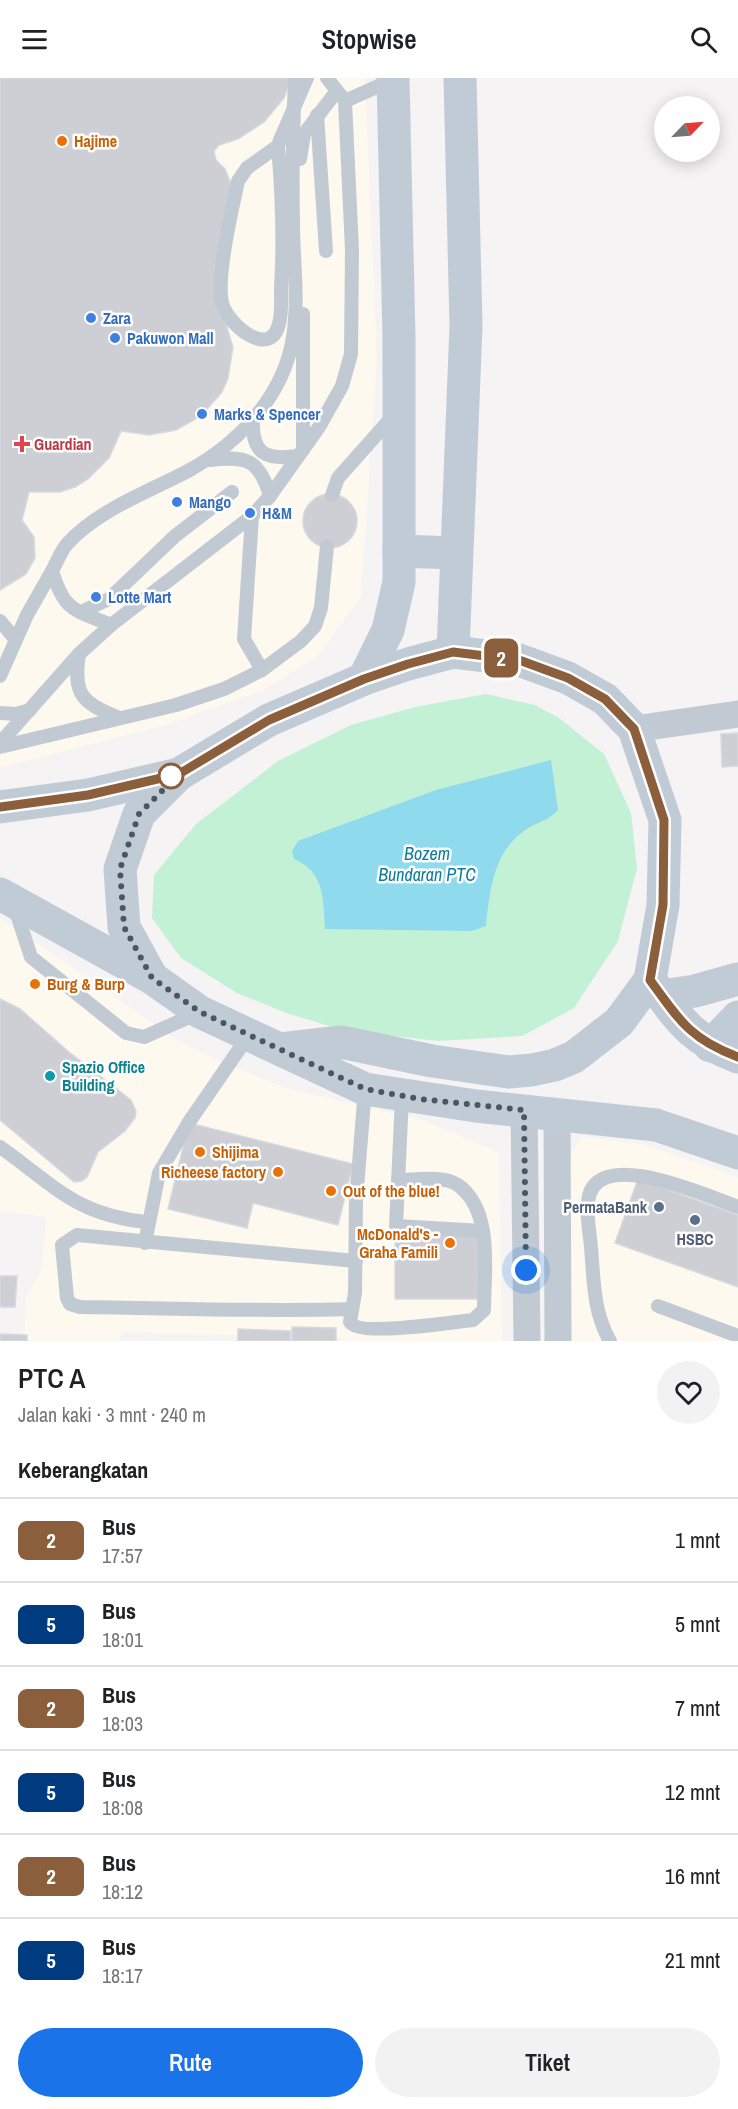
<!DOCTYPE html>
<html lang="id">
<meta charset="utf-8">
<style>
body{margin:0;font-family:"Archivo Narrow",sans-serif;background:#f2f2f2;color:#202124;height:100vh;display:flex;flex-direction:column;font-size:22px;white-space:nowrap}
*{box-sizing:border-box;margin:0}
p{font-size:20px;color:#757577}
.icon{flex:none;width:33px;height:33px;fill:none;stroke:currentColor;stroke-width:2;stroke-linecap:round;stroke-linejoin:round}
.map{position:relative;height:1263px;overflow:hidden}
.sheet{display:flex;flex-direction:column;background:#fff;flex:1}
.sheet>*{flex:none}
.badge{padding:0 12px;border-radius:9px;font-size:21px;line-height:39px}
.needle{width:39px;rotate:65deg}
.controls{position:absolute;left:654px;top:18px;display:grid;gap:12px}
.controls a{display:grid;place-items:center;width:66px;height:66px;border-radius:50%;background:#fff;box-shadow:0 3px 15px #0003;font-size:30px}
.you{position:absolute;width:30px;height:30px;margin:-15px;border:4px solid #fff;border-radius:50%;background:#1a73e8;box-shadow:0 0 0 9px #1a73e833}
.map>.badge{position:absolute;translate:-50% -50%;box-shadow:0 0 0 3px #fff}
h2{padding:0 18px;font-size:22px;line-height:54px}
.round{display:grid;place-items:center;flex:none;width:63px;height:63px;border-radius:32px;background:#f2f2f2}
.overview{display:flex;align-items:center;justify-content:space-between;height:102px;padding:0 18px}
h1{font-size:28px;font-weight:600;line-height:45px}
.button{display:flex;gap:12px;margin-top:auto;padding:12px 18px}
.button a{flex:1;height:69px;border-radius:36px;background:#1a73e8;color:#fff;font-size:24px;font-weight:600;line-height:69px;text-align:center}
.button a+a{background:#f2f2f2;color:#202124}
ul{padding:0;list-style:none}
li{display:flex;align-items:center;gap:18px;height:84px;padding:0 18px;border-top:2px solid #e0e0e0}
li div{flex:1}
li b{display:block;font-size:22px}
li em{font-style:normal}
li .badge{min-width:66px;font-weight:700;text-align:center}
header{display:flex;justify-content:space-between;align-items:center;height:78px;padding:0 18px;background:#fff;font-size:27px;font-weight:600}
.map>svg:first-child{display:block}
</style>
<header><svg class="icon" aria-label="menu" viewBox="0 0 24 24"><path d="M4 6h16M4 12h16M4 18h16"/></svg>Stopwise<svg class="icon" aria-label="search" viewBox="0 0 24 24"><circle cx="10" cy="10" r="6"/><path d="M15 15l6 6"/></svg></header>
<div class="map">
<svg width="738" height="1263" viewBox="0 0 738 1263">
<rect width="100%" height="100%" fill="#f5f3f3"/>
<g fill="#fdf9ef">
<path d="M 0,0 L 365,0 L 377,281 L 361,519 L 318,578 L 263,612 L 169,646 L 0,690 Z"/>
<path d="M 0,840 L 176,961 L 219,983 L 286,1010 L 422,1042 L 499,1074 L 502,1263 L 340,1263 L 339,1260 L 121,1254 L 120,1263 L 24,1263 L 26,1220 L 42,1190 L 46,1139 L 0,1133 Z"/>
<path d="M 583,1059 L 642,1066 L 738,1099 L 738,1263 L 572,1263 L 568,1079 Z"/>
</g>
<path fill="#c3f1d5" d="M 486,616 L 535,627 L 559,640 L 604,676 L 631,735 L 637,790 L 618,863 L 574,930 L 522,958 L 438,963 L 343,952 L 289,936 L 237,915 L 181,880 L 152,840 L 154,797 L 196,746 L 278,683 L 351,647 L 415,629 Z"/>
<path fill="#90daee" d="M 551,682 L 558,732 C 549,742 541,743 530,749 C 494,770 490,810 486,848 L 472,853 L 325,851 C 323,821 325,794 294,781 L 292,773 L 298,763 L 436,712 Z"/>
<g fill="#cdcfd5" stroke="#d7d9de" stroke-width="1.5">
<path d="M 0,0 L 291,0 L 284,20 L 264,44 L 238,61 L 219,67 L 214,73 L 216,82 L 225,91 L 231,106 L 221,230 L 233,269 L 228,300 L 222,314 L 201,338 L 176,352 L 149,357 L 121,353 L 109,380 L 88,401 L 75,409 L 60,414 L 29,414 L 22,442 L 34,459 L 35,480 L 26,496 L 0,512 Z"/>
<circle cx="330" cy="443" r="27"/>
<path d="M 738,655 L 738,688 L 722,689 L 721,656 Z"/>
<path d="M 0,921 L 20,931 L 69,974 L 131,1022 L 136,1033 L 135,1040 L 125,1053 L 98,1074 L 87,1099 L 82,1103 L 74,1104 L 0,1042 Z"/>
<path d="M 189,1045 L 353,1086 L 338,1147 L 253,1125 L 247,1150 L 168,1131 Z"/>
<path d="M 638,1101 L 738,1137 L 738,1209 L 615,1165 Z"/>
<path d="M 395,1155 L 481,1155 L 482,1221 L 395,1221 Z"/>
<path d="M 0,1198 L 17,1198 L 15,1229 L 0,1229 Z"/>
<path d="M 292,1249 L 336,1250 L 336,1263 L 292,1263 Z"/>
<path d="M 238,1251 L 291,1253 L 290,1263 L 238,1263 Z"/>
<path d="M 0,1256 L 27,1257 L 27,1263 L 0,1263 Z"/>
</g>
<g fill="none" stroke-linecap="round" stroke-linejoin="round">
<g stroke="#c1cad2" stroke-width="14">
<path d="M 345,23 L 392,2"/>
<path d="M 317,37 L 326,173"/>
<path d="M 278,68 L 247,90 L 238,103 C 232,131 216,199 222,225 C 228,247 270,282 279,246 C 282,235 281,221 281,209 C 284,162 282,115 278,68 L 280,62"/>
<path d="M 300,81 L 304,56 L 336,14"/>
<path d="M 253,344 C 252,378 269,382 298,378"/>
<path d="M 303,372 L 303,236"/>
<path d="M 210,382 C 245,378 259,380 270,418"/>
<path d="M 332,417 L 338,400 L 394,337"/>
<path d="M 252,438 L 244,561 L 262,592"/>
<path d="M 81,534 L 109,521 L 175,458 L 232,414"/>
<path d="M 0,543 L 16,562"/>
<path d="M 111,547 C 73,531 65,534 52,493 C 57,484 61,472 68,465 C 98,432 148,414 188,393 C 238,366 284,318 293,259 C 299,222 293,182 293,145 C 292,97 293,48 295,0"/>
<path d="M 79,576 C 73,616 81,624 117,639"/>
<path d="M 0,598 L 27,537 L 52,493"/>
<path d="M 0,635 L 16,636 L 30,632"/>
<path d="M 0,665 L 79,576 L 111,547 L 252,438 L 270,418 L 319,349 L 342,308 L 351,276 L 352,172 L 345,23 L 327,0"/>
<path d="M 0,669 L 176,627 L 224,611 L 262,592 L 301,563 L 315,548 L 321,530 L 327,468"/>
<path d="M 15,830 L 31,879 L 126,955 L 144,959 L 198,935"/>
<path d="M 365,1011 L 356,1122 L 355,1215 L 350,1244 C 359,1259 454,1244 473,1242 L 484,1232 C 484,1194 494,1133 458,1107 C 443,1097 415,1102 398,1102"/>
<path d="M 402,1019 L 396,1148 L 483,1153"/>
<path d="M 0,1069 C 55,1108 76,1137 147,1144"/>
<path d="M 145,1165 L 159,1095 L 189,1044 L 249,957"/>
<path d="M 658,1228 L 738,1258"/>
<path d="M 351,1231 C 261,1234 171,1230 80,1229 L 70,1226 L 67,1220 L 62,1167 L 77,1157 L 356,1183"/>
<path d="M 610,1263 C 593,1234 594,1202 591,1170 C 590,1155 586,1138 588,1124 C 593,1065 709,1119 738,1129"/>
</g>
<g stroke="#c1cad2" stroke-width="27">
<path d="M 634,651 L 738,636"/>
<path d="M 524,1032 L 527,1263"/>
<path d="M 557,1035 L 558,1263"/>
</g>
<g stroke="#c1cbd6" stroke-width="33">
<path d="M 399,473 L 455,475"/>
<path d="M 453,574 L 466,248 L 460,0"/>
<path d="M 364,601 L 388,552 L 399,504 L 399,259 L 393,0"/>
<path d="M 0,729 L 88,717 L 179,696 L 269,642 L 364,601 L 408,586 L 453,574 L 519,582 L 568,600 L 605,621 L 634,651 L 665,742 L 663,827 L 650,902 C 680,942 690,961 738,979"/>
<path d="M 0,816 L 152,900 L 200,934 L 365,1011 L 476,1028 L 656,1047 L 738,1075"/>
<path d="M 152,900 L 124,849 L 120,791 L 139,736 L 179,696"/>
<path d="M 662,918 L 695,913 L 738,901"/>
<path d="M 710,968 L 738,939"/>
<path d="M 280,971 L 341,964 L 432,983 L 508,994 L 532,992 L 555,987 L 574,979 L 619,944 L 650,902"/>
</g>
<path stroke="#c1cad2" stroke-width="14" d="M 280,62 L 307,0"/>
</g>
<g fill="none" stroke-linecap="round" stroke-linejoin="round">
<defs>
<path id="line" d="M 0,729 L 88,717 L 179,696 L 269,642 L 364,601 L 408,586 L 453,574 L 519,582 L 568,600 L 605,621 L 634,651 L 664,742 L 663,827 L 650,902 C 679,942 690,961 738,979"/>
</defs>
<use href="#line" stroke="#fff" stroke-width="14"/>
<use href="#line" stroke="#8b5e3c" stroke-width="9"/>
<path stroke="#4a5661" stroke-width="6" stroke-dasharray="0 10.8" d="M 171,698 L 179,696 L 139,736 L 120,791 L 124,849 L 152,900 L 200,934 L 365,1011 L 420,1021 L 524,1032 L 526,1192"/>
</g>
<g fill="#e8710a" stroke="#fff" stroke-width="2">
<circle cx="62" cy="63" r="6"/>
<circle cx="35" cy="906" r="6"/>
<circle cx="200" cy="1074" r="6"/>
<circle cx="278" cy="1094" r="6"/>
<circle cx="331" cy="1113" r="6"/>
<circle cx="450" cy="1165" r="6"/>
</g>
<g fill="#3f7fe0" stroke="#fff" stroke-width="2">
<circle cx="91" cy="240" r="6"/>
<circle cx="115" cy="260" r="6"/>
<circle cx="202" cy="336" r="6"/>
<circle cx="177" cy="424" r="6"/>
<circle cx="250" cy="435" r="6"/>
<circle cx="96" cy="519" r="6"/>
</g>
<path fill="#e0444e" stroke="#fff" stroke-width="2" d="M19 357h6v6h6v6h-6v6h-6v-6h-6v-6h6z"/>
<circle fill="#fff" stroke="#8b5e3c" stroke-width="3" cx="171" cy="698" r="12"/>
<circle fill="#0f9aa8" stroke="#fff" stroke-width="2" cx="50" cy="998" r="6"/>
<g fill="#5c6f8a" stroke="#fff" stroke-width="2">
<circle cx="659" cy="1129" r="6"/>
<circle cx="695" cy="1142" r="6"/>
</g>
<g text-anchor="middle" stroke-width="5" stroke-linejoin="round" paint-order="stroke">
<g font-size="16" font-weight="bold" fill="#c56008" stroke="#fff" text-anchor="start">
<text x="74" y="69">Hajime</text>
<text x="47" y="912">Burg &amp; Burp</text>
<text x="212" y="1080">Shijima</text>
<text x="266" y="1100" text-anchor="end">Richeese factory</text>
<text x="343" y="1119">Out of the blue!</text>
<text x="438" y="1162" text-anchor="end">McDonald's -<tspan x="438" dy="18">Graha Famili</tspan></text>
</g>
<g font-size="16" font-weight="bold" fill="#366cbe" stroke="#fff" text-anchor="start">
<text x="103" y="246">Zara</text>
<text x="127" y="266">Pakuwon Mall</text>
<text x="214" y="342">Marks &amp; Spencer</text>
<text x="189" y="430">Mango</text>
<text x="262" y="441">H&amp;M</text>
<text x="108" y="525">Lotte Mart</text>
</g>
<g font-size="16" font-weight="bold" fill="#be3a42" stroke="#fff" text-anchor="start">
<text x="34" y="372">Guardian</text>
</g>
<g font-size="16" font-weight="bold" fill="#0d838f" stroke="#fff" text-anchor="start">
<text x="62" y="995">Spazio Office<tspan x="62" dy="18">Building</tspan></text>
</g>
<g font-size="16" font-weight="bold" fill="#4e5e75" stroke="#fff" text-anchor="end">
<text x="647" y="1135">PermataBank</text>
<text x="695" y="1167" text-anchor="middle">HSBC</text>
</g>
<g font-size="18" font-style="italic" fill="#0c7c9b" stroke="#fff">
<text x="427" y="782">Bozem<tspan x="427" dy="21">Bundaran PTC</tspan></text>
</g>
</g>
</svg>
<div class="controls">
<a><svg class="needle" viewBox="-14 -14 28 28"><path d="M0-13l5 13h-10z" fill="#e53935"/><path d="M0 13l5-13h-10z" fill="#757577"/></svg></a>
</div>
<div class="you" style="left:526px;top:1192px"></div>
<b class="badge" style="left:501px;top:580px;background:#8b5e3c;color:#fff">2</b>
</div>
<section class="sheet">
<div class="overview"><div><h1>PTC A</h1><p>Jalan kaki · 3 mnt · 240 m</p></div><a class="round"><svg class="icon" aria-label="heart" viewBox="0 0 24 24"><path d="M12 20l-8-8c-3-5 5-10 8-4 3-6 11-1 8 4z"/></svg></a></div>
<h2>Keberangkatan</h2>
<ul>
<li><span class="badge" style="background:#8b5e3c;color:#fff">2</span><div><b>Bus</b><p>17:57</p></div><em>1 mnt</em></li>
<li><span class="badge" style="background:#003b80;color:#fff">5</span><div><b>Bus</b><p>18:01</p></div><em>5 mnt</em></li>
<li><span class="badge" style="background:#8b5e3c;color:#fff">2</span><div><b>Bus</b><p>18:03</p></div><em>7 mnt</em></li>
<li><span class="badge" style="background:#003b80;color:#fff">5</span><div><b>Bus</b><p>18:08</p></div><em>12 mnt</em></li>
<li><span class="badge" style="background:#8b5e3c;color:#fff">2</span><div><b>Bus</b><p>18:12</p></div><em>16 mnt</em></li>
<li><span class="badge" style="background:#003b80;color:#fff">5</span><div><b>Bus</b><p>18:17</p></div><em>21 mnt</em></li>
</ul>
<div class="button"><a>Rute</a><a>Tiket</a></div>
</section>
